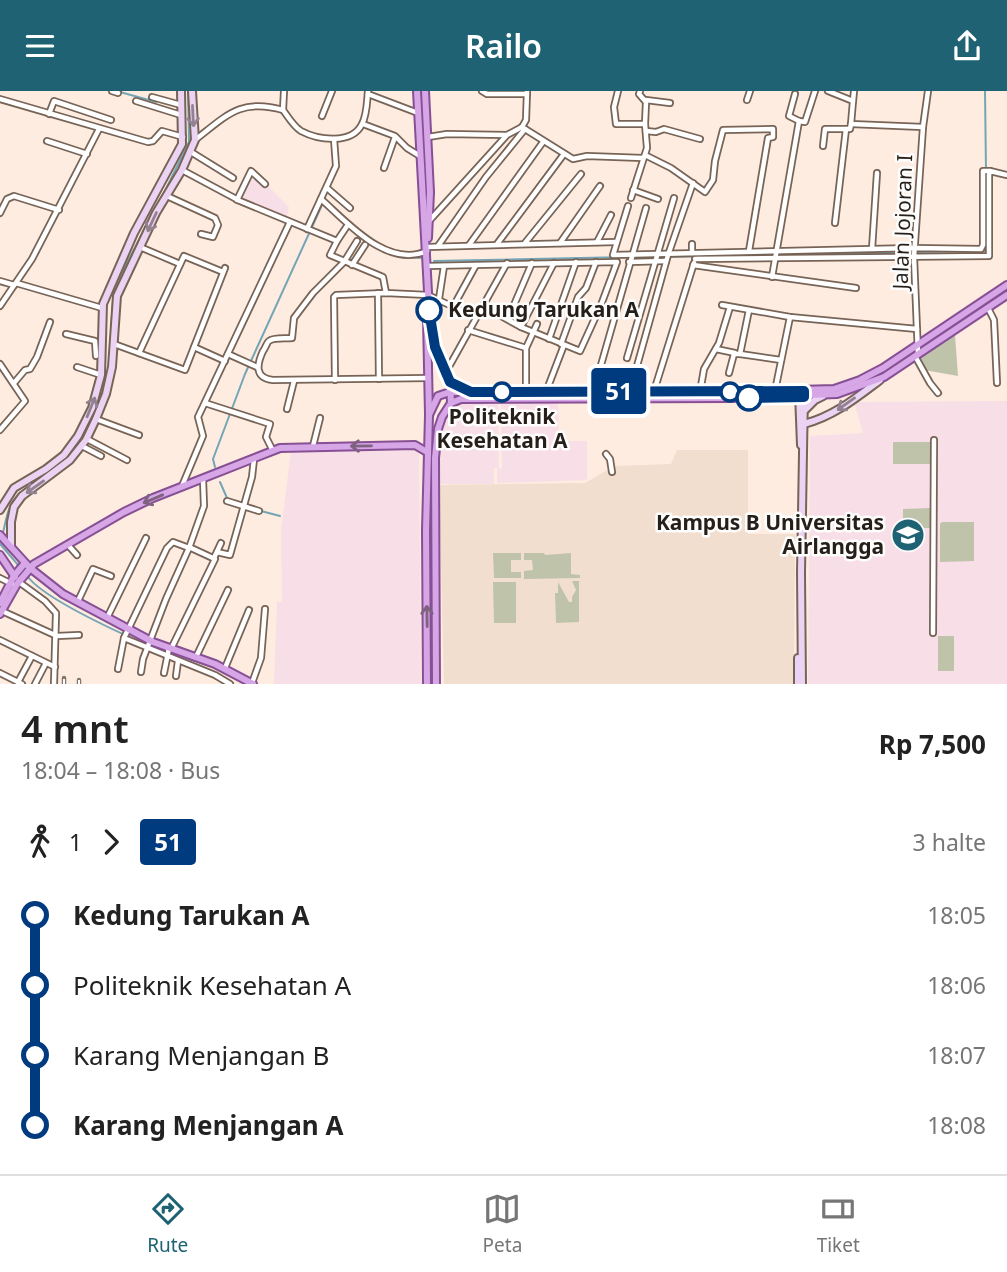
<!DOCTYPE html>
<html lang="id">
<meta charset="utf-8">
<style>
body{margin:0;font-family:"Noto Sans",sans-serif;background:#f2f2f2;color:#222;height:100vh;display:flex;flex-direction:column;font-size:26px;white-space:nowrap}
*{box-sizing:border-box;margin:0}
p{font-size:23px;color:#767676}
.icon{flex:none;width:38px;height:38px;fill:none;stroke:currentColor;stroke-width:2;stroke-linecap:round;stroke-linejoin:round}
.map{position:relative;height:593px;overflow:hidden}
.details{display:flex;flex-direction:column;background:#fff;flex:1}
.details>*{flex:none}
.badge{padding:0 14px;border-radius:5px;font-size:24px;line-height:46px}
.map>.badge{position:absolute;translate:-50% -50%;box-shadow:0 0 0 4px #fff}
.legs{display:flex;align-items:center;gap:10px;height:77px;padding:0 21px;font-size:23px}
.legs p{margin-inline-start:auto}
.summary{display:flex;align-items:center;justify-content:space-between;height:119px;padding:0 21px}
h1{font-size:38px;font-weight:600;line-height:52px}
ul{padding:0 21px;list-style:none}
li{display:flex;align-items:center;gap:24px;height:70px;font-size:26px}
li i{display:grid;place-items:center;width:10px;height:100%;margin:0 9px;background:currentColor}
li i::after{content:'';width:18px;height:18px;margin:-9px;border:5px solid;border-radius:50%;background:#fff}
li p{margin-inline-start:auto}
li:first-child i{background:linear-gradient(#0000 50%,currentColor 0)}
li:last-child i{background:linear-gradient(currentColor 50%,#0000 0)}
header{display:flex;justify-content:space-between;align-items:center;height:91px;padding:0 21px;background:#1e6274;color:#fff;font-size:32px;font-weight:600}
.menu{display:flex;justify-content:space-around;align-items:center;height:98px;border-top:2px solid #e0e0e0;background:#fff;font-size:19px;color:#767676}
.menu a{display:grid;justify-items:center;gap:4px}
.menu .selected{color:#1e6274}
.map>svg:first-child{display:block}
</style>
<header><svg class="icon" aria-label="menu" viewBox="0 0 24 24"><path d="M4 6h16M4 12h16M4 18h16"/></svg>Railo<svg class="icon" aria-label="share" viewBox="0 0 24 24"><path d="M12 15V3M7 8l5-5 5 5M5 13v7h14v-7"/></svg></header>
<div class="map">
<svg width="1007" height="593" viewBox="0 0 1007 593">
<rect width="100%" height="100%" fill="#feece0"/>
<g fill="#f8dee7">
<path d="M 252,79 L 289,116 L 286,129 L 238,108 Z"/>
<path d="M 558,310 L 559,350 L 587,350 L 587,389 L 497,392 L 497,377 L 494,377 L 494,393 L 439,393 L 439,338 L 449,320 L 459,311 L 498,311 L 499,378 L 502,377 L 501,311 Z"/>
<path d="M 1007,310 L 1007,593 L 808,593 L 810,345 L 863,342 L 854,311 Z"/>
<path d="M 413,358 L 419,363 L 421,593 L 274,593 L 277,511 L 282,511 L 281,440 L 291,360 Z"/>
</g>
<path fill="#f2decf" d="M 677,359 L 748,359 L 748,443 L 795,443 L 794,593 L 444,593 L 439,394 L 585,392 L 614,375 L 671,373 Z"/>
<g fill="#bfc3aa">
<path d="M 955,244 L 958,285 L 924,279 L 918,267 Z"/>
<rect x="893" y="351" width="39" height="22"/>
<path d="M 931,417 L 931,437 L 903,437 L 903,418 Z"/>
<path d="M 942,431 L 974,431 L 974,470 L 940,471 L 940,433 Z"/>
<path d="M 493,462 L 521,462 L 521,469 L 511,469 L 511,481 L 521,481 L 521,487 L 494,487 Z"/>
<path d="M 524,462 L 544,462 L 545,464 L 571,462 L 571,483 L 580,484 L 580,487 L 524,488 L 524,480 L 533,479 L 532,469 L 524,469 Z"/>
<path d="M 572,490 L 579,490 L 579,531 L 556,532 L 555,502 L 558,502 L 558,491 L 569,511 L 572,511 L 572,506 L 576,499 Z"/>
<path d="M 493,491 L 516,491 L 516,532 L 494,532 Z"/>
<rect x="938" y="545" width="16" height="35"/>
</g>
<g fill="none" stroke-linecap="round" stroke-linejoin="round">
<g stroke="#74a5b6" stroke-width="2">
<path d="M 120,1 L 156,11"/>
<path d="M 159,112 L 189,51 L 188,0"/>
<path d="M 358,144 L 368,151"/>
<path d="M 981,160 L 987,160 L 985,0"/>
<path d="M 413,166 L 420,167"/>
<path d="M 635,166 L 654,166"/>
<path d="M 659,166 L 968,160"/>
<path d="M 434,170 L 629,166"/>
<path d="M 111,241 L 113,207 L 125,176 L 149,129"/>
<path d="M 79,353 L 85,343"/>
<path d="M 59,373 L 73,360"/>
<path d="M 215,376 L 213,368 L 245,283 L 322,114"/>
<path d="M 220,391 L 227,407"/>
<path d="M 261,420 L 280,425"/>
<path d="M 3,442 C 10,410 10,408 38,389"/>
<path d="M 0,453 L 25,482"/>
<path d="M 28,486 C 45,508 120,542 147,554"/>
<path d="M 198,575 L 209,579"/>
</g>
<defs>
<g id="street">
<path d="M 112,0 L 118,2"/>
<path d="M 482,0 L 487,3 L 527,3"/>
<path d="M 618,0 L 614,16 L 616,33 L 645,33"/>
<path d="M 828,0 L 853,10 L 851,33 L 923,36"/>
<path d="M 368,3 L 418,22"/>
<path d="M 795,3 L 789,25 L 799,30"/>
<path d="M 152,6 L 181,14"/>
<path d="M 0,8 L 148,51 L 153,50 L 162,40 L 183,46"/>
<path d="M 646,9 L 670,12"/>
<path d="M 747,9 L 750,0"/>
<path d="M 136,10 L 181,24"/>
<path d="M 853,10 L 854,0"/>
<path d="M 283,19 L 284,0"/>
<path d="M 49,23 L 54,10 L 111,29"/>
<path d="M 322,25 L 332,0"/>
<path d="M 799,30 L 805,31 L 815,0"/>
<path d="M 363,33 L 395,45 L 407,57 L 420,65"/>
<path d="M 522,36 L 526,29 L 527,1"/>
<path d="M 525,38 L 573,68 L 587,65 L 643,67"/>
<path d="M 646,40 L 656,41 L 664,38 L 700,48"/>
<path d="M 428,46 L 447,43 L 506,44"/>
<path d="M 195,49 C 227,24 241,7 283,19 C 288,26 294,36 301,40 C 318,49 352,54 362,33 C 367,24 367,10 368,0"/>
<path d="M 47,50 L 87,63"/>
<path d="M 823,55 L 825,38 L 846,38"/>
<path d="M 191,61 L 233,87"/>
<path d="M 645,64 L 671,77 L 705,101 L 713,89 L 715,70 L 723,39 L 773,38 L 773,46 L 768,47 L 749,160"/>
<path d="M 384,77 L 395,46"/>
<path d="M 182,79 L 240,110 L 337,150 L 330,164 L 383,186 L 386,202"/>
<path d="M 327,97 L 350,117"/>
<path d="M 633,99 L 658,108"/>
<path d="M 167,105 L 215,127 L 218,134 L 213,146 L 201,143"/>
<path d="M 631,107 L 647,57 L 645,33 L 646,11 L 639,3 L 640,0"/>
<path d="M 321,108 C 347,131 387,178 427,160"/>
<path d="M 237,109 L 251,80 L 265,93"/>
<path d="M 628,115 L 613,164 L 914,157 L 981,158 L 983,154 L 983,80 L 990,80"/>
<path d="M 0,122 L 7,108 L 14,105 L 59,119"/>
<path d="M 430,129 L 507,44 L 522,36"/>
<path d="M 835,132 L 846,38 L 850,38 L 851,33"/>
<path d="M 307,138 L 336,75 L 334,48"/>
<path d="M 337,150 L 347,135"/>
<path d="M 357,150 L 344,171 L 313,202 L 294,227 L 292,247 C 286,248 274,246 269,250 C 267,251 265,258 263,260 C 257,273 254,287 273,289 L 428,287"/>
<path d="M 597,151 L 611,124"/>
<path d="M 525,152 L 581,83"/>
<path d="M 560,152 L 600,95"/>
<path d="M 497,153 L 564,63"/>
<path d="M 692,153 L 692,162"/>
<path d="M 469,154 L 543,51"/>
<path d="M 438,155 L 486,86 L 525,38"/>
<path d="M 140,156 L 180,173"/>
<path d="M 427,156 L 616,151"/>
<path d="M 872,158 L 877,82"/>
<path d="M 695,168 L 989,165 L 989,84 L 990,80 L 1007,84"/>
<path d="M 629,171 L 666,170"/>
<path d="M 352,174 L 365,154"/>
<path d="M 693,174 L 856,197"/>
<path d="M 427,175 L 617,171 L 601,214 L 580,260 L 521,236 L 483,215"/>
<path d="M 772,186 L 799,30"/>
<path d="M 0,190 L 14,194"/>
<path d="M 16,192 L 102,217"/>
<path d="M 378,202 L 379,288"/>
<path d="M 439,208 L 444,175"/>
<path d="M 722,214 L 790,226 L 917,238"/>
<path d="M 0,215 L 32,168 L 99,38"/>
<path d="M 453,216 L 476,174"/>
<path d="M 988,217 L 994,229 L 997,292"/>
<path d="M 508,228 L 532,172"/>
<path d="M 521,236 L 554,172"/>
<path d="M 468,239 L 526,257"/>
<path d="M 66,243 L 95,250 L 96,265"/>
<path d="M 549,248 L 576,171"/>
<path d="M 114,253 L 185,279 L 225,177"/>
<path d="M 561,253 L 578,206 L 586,197 L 596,171"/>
<path d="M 194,256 L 225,270"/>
<path d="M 716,258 L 735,262"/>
<path d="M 139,262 L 184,165 L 223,181"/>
<path d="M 228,263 L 257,276"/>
<path d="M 740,263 L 781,269"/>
<path d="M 918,263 L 914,166 L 923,36 L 928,0"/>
<path d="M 915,265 L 930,292 L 938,302"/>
<path d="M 627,267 L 674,107"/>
<path d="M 0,273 L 25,310 L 0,339"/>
<path d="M 601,274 L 646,117"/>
<path d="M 77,276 L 101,284"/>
<path d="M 446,281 L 507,172"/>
<path d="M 729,282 L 734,263 L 740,263 L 749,219"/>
<path d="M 335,289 L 334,206 L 336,204 L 386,202 L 428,204 L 475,226"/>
<path d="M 14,292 L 25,279 L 30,278 L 37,266 L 50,231"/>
<path d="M 630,300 L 668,164 L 693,92"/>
<path d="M 654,300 L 694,172"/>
<path d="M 775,300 L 790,226"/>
<path d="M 526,301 L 526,257 L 537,233"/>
<path d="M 546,301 L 564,254"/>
<path d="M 700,301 L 704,278 L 719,252 L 730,216"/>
<path d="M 205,312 L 270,333 L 266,346 L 273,360"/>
<path d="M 287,318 L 294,290"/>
<path d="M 96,328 L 139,344"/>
<path d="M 87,348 L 127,369"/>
<path d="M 82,355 L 101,365"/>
<path d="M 313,355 L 320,327"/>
<path d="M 606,363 L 610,368 L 612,381"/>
<path d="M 182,395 L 203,345 L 198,326 L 290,131"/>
<path d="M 227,410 L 259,420"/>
<path d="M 68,454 L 77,464"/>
<path d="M 217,461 L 230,464 L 252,386 L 254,368"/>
<path d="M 214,467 L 221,452"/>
<path d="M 0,487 L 12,493"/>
<path d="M 19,491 L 45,510 L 56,522 L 54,593"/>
<path d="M 78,510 L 93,478 L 111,485"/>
<path d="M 2,520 L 57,545 L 79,544"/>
<path d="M 107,527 L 146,447"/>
<path d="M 933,542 L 934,349"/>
<path d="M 124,547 L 215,584 L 230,593"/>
<path d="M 0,549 L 55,576"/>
<path d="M 171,558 L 215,468 L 189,456"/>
<path d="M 196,566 L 228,499"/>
<path d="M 225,577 L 249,519"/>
<path d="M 118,578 L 124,547 L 167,457 L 173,451 L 189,457"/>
<path d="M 141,581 L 143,568 L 166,508 L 189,457 L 204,415 L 203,388"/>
<path d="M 0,582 L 22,593"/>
<path d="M 164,582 L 169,557"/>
<path d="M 176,585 L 178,570"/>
<path d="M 18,591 L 32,565"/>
<path d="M 252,592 L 261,567 L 265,518"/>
<path d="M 35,593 L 46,572"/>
</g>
<g id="secondary">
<path d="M 799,302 L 801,354"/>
<path d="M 805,319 L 815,309 L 823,305"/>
<path d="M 804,333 C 834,325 856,307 880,289"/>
<path d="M 0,419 L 14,397 L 46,378 L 64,364 L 78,345 L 92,317 L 101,284 L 103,213 L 134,142 L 182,53 L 181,0"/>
<path d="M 11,455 L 11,431 L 14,416 L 22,405 L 70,369 L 86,349 L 96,328 L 106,303 L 112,276 L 117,205 L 156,122 L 182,79 L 195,49 L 192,0"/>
<path d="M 798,593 L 798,567"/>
<path d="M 802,593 L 801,482 L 804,302"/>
</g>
<g id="primary">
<path d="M 417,0 L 429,219 L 435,256 L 450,291 L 451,312 L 442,326 L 438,338 L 435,367 L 436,593"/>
<path d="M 425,0 L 430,101 L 428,147"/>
<path d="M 427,228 L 429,324 L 426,439 L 427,593"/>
<path d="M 451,312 L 461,308 L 732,307 L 837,303 L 884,286 L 1007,204"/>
<path d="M 429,324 L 438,305 L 450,301 L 729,301 L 834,298 L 860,289 L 883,277 L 1007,194"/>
<path d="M 0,444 L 30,477 L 63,503 L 153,551 L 215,573 L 253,593"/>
<path d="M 0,464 L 15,486"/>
<path d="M 0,512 L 14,485 L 25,472"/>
<path d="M 0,523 L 17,493 L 34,473 L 124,421 L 153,407 L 280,357 L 415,354 L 427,361"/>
</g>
</defs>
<use href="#street" stroke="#776457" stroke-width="8"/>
<use href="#secondary" stroke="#776457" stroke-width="10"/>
<use href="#primary" stroke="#875094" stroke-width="10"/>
<use href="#street" stroke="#fff" stroke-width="4.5"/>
<use href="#secondary" stroke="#ebd3f3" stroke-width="6"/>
<use href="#primary" stroke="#d6a6e7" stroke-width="6"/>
<defs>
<g id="rail">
<path d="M 64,593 L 64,587"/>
<path d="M 79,593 L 79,589"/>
</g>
</defs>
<use href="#rail" stroke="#82776e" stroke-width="4.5"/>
<use href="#rail" stroke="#fdfdfd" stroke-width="2" stroke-dasharray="5" stroke-linecap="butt"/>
</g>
<defs><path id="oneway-shaft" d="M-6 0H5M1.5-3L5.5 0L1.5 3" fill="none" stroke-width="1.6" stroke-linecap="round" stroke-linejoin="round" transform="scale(1.75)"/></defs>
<g stroke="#928291">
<use href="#oneway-shaft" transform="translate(193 25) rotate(87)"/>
<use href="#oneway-shaft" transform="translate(152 131) rotate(115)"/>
<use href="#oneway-shaft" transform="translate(846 313) rotate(145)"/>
<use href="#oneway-shaft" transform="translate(91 316) rotate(-68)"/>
<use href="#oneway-shaft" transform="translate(35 396) rotate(145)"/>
</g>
<g stroke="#7e6280">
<use href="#oneway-shaft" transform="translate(361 355) rotate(179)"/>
<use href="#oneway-shaft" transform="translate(153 408) rotate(157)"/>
<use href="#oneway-shaft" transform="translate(427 525) rotate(-91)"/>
</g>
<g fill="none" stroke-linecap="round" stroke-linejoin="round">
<defs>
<path id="line-1" d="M 429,219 L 435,256 L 450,291 L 471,301 L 804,300 L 804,306 L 749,307"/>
</defs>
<use href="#line-1" stroke="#fff" stroke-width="16"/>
<use href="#line-1" stroke="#003b80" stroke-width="10"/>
</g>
<defs>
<symbol id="university-disc" viewBox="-11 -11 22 22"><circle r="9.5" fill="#1e6274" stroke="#fdfdfd"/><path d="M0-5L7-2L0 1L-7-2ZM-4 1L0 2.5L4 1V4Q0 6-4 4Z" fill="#fff"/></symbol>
</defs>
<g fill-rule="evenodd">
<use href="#university-disc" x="889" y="425" width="38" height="38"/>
</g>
<g fill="#fff" stroke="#003b80" stroke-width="3.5">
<circle cx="429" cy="219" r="12"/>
<circle cx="502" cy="301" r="9"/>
<circle cx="730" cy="301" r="9"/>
<circle cx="749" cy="307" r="12"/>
</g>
<g text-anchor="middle" stroke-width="5" stroke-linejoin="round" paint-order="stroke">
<g font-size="21" fill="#261f19" stroke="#fdfdfd">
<text transform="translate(903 131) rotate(-88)" y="7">Jalan Jojoran I</text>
</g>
<g font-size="21" font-weight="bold" fill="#261f19" stroke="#fdfdfd" text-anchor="start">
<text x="448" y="226">Kedung Tarukan A</text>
<text x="502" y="333" text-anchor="middle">Politeknik<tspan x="502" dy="24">Kesehatan A</tspan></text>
</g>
<g font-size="21" font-weight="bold" fill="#261f19" stroke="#fdfdfd" text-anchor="end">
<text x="884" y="439">Kampus B Universitas<tspan x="884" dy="24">Airlangga</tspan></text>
</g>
</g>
</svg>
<b class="badge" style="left:619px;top:300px;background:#003b80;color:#fff">51</b>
</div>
<section class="details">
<div class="summary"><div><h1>4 mnt</h1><p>18:04 – 18:08 · Bus</p></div><b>Rp 7,500</b></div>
<div class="legs"><svg class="icon" aria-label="walk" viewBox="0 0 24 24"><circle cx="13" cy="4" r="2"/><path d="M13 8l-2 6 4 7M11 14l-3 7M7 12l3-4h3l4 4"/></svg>1<svg class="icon" aria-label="forward" viewBox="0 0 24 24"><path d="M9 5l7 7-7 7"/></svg><b class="badge" style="background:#003b80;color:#fff">51</b><p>3 halte</p></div>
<ul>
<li><i style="color:#003b80"></i><b>Kedung Tarukan A</b><p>18:05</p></li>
<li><i style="color:#003b80"></i><span>Politeknik Kesehatan A</span><p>18:06</p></li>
<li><i style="color:#003b80"></i><span>Karang Menjangan B</span><p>18:07</p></li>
<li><i style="color:#003b80"></i><b>Karang Menjangan A</b><p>18:08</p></li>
</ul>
</section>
<nav class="menu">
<a class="selected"><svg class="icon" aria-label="directions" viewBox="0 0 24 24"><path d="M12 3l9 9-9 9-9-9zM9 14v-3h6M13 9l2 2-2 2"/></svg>Rute</a>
<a><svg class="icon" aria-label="map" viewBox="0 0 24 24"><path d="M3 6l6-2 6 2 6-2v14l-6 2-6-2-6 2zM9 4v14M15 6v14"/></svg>Peta</a>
<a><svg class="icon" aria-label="tickets" viewBox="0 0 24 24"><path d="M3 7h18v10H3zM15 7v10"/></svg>Tiket</a>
</nav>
